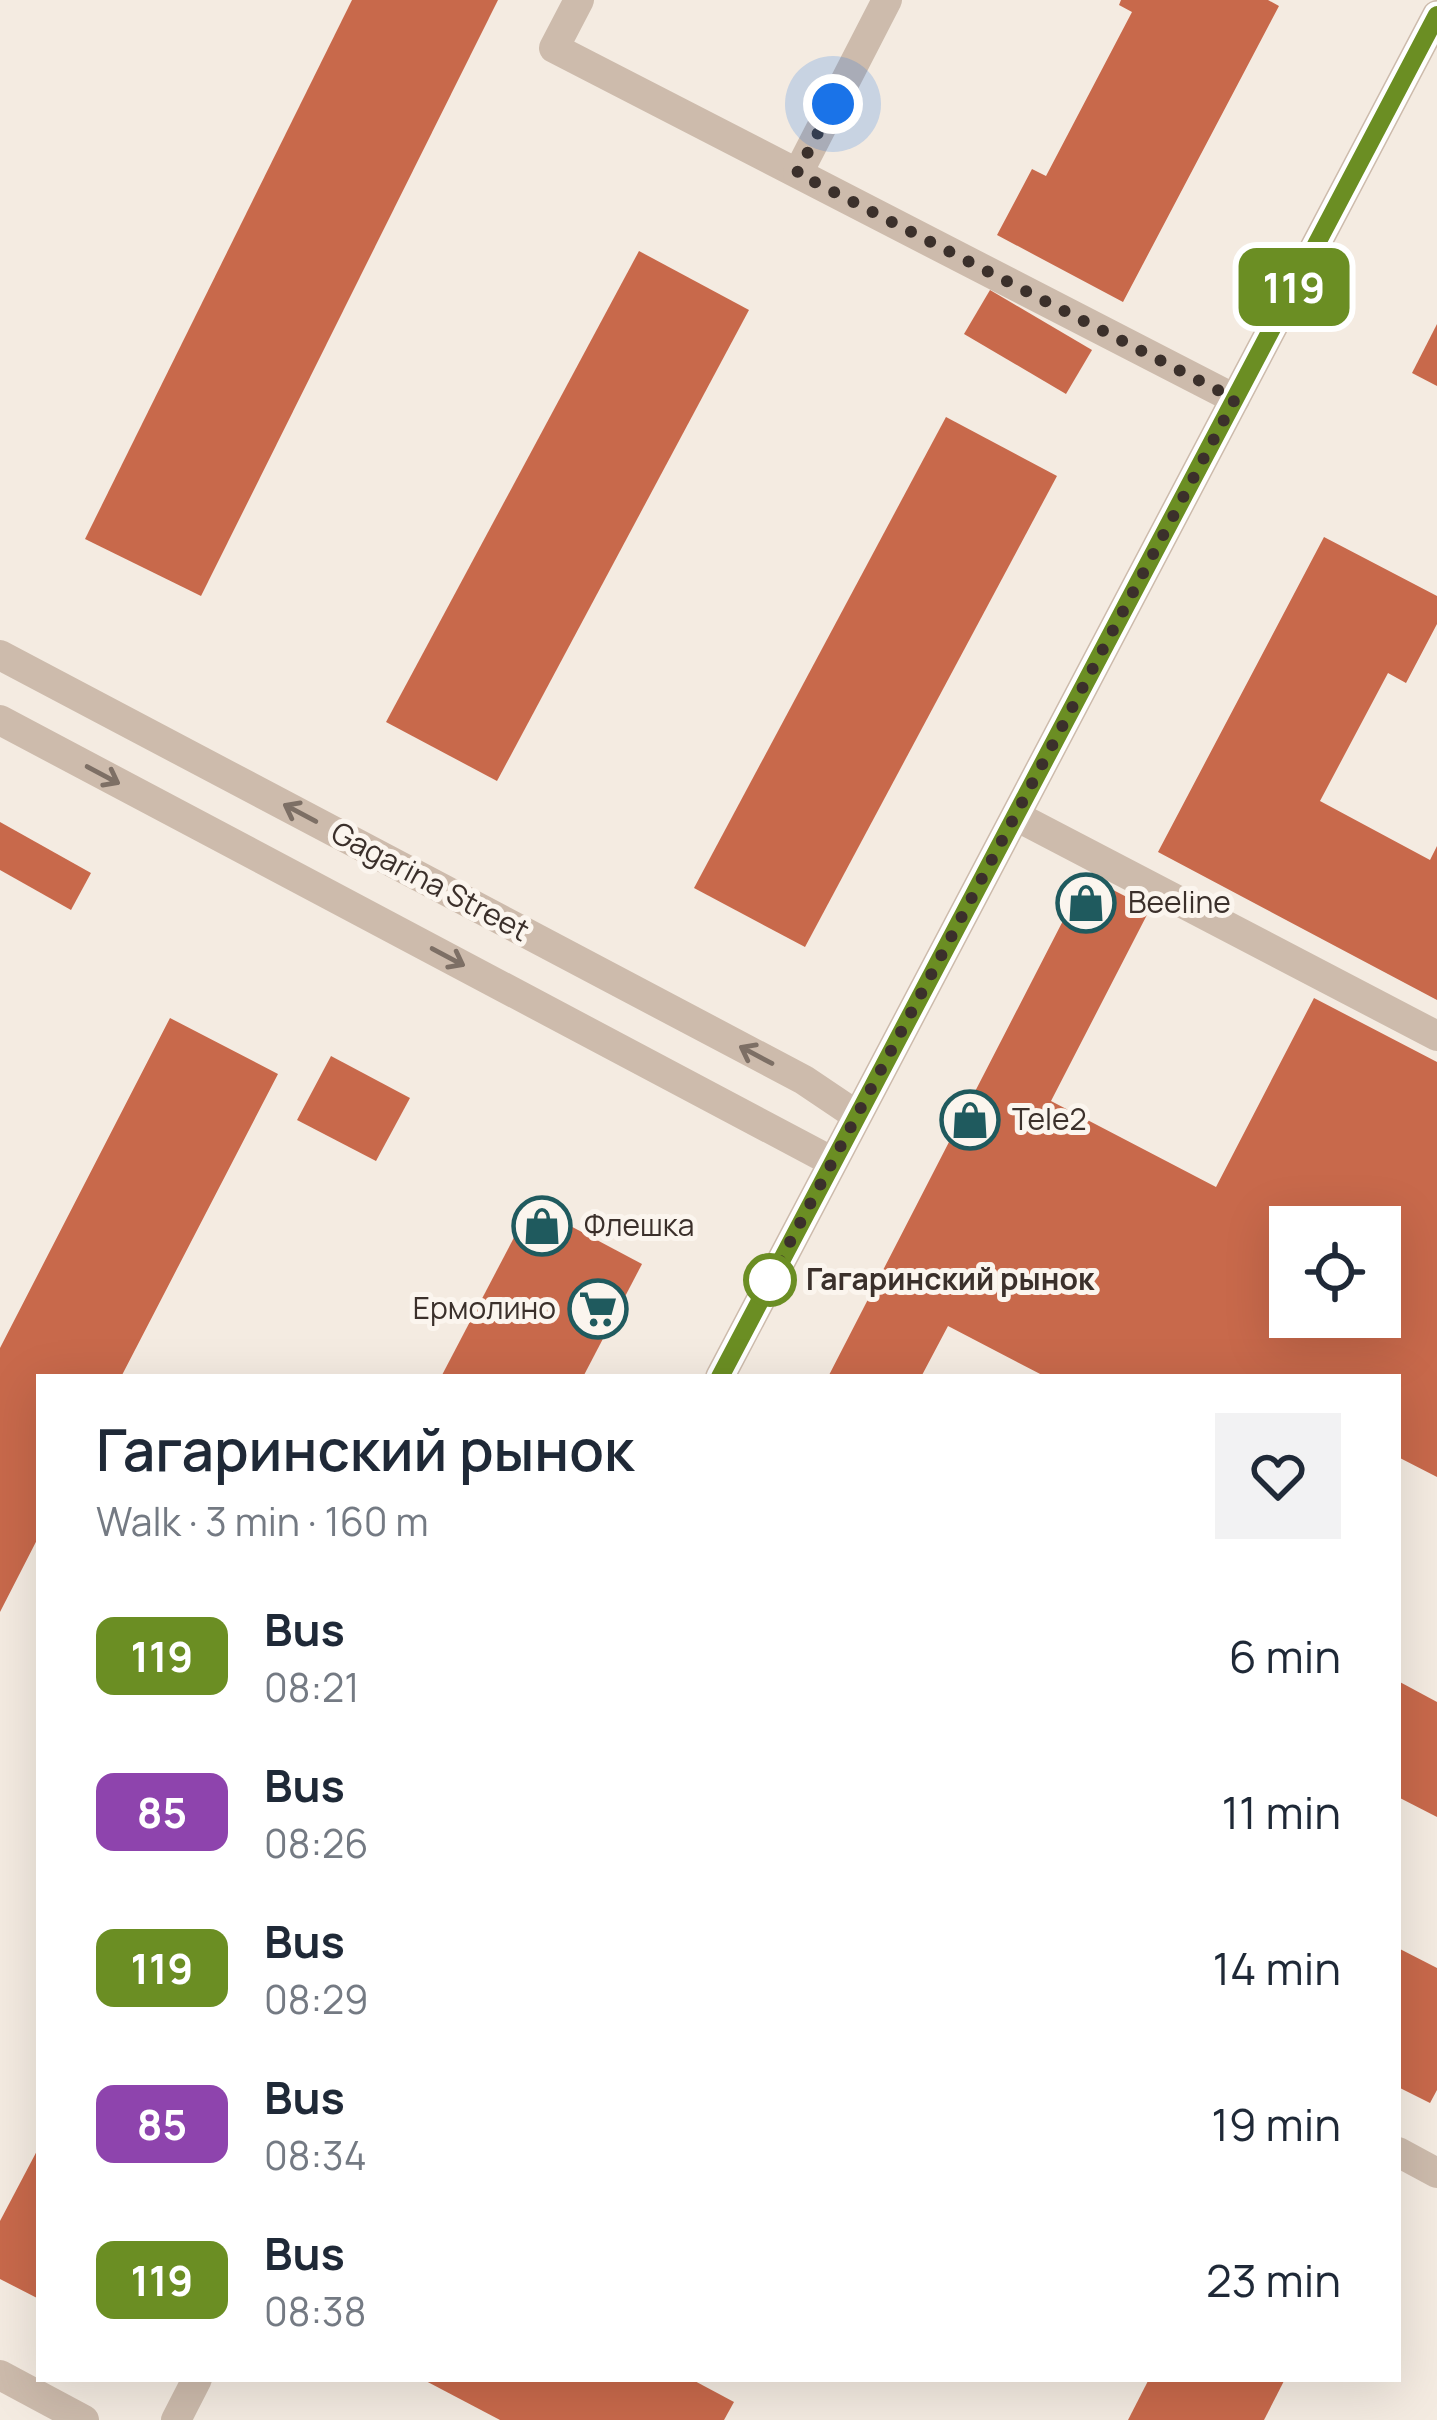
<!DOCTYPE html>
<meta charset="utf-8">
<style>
body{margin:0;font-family:Manrope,sans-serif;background:#f2f2f3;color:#1f2937;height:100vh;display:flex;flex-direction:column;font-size:45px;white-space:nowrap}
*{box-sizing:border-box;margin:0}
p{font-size:39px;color:#747a83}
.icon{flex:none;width:66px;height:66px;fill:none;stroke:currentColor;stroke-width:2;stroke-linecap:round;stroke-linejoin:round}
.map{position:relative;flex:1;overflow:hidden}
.sheet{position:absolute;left:36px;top:1374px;width:1365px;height:1008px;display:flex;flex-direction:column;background:#fff;border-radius:0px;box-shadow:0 12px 48px #0002}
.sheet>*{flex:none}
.badge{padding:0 24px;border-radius:18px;font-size:42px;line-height:78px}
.fabs{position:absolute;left:1269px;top:1206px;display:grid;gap:24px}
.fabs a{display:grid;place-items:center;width:132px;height:132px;border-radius:0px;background:#fff;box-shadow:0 12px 48px #0002;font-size:60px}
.you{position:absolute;width:60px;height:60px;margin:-30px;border:9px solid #fff;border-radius:50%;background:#1a73e8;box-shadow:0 0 0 18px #1a73e833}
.map>.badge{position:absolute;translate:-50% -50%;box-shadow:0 0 0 6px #fff}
.round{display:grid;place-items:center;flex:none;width:126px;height:126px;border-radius:0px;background:#f2f2f3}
.headline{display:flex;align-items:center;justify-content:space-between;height:204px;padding:0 60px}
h1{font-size:57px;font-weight:600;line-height:90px}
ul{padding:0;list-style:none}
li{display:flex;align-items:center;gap:36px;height:156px;padding:0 60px}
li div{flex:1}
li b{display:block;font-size:45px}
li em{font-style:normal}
li .badge{min-width:132px;font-weight:700;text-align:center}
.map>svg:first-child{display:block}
</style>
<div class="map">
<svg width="1437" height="2420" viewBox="0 0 1437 2420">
<rect width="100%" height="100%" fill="#f4ebe1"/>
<g fill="#c8694b" fill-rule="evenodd">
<path d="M 352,0 L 498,0 L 201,596 L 85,539 Z"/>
<path d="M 1121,0 L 1268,0 L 1279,6 L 1123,302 L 997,235 L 1032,169 L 1046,176 L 1132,12 L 1119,5 Z"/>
<path d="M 639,251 L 749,310 L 497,781 L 386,722 Z"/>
<path d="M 990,290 L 1092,350 L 1066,394 L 964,334 Z"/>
<path d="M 1437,324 L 1437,386 L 1412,373 Z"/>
<path d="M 946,417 L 1057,476 L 805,947 L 694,888 Z"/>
<path d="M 1324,537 L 1437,596 L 1437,624 L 1406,683 L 1388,673 L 1320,801 L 1430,860 L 1437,846 L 1437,1000 L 1158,852 Z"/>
<path d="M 0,822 L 91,873 L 71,910 L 0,870 Z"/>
<path d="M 1086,876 L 1150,909 L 1051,1101 L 1216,1187 L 1314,998 L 1437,1062 L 1437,1477 L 1398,1457 L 1398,1377 L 1046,1377 L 948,1326 L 921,1377 L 828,1377 ZM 1290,1227 L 1380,1227 L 1380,1317 L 1290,1317 Z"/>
<path d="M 170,1018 L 278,1074 L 121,1377 L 39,1377 L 39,1536 L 0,1612 L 0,1348 Z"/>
<path d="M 331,1056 L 410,1098 L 376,1161 L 297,1120 Z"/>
<path d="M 531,1205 L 642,1264 L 583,1377 L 441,1377 Z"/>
<path d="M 1398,1681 L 1437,1702 L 1437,1817 L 1398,1797 Z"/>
<path d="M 1398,1948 L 1437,1968 L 1437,2090 L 1430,2103 L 1398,2087 Z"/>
<path d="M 39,2147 L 39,2299 L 0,2279 L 0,2221 Z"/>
<path d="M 422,2379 L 691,2379 L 734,2402 L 724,2420 L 500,2420 Z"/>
<path d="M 1149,2379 L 1285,2379 L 1264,2420 L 1128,2420 Z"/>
</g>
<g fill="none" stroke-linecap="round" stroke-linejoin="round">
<g stroke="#cdbbac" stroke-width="30">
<path d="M 579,0 L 554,48 L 1235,399"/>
<path d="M 798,173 L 887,0"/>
<path d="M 0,655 L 804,1080 L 856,1115"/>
<path d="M 0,720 L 831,1161"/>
<path d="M 1016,816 L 1437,1036"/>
<path d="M 720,1377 L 1437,15"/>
<path d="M 1398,2152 L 1437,2173"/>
<path d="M 0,2375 L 84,2420"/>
<path d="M 176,2420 L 197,2379"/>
</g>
</g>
<defs><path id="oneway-shaft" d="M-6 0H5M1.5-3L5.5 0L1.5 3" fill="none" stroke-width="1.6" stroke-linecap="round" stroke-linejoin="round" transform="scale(3)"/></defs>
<g stroke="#7d6f65">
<use href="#oneway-shaft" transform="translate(103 775) rotate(28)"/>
<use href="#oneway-shaft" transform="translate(300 813) rotate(-152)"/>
<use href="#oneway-shaft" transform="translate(448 957) rotate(28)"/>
<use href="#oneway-shaft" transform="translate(756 1055) rotate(-152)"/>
</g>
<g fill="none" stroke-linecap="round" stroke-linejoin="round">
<defs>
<path id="line" d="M 720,1377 L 1437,15"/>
</defs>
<use href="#line" stroke="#fff" stroke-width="27"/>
<use href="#line" stroke="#6b8e23" stroke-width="18"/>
<path stroke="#3b302b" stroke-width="12" stroke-dasharray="0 21.6" d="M 770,1280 L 1235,399 L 797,173 L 833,104"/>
</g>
<defs>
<symbol id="shop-ring" viewBox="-11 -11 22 22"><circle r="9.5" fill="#fbf5ee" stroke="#1f5a5e" stroke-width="1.5"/><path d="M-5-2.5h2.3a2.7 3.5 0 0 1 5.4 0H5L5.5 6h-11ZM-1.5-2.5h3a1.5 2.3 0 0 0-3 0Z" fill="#1f5a5e"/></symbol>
<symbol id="supermarket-ring" viewBox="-11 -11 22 22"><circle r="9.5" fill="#fbf5ee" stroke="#1f5a5e" stroke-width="1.5"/><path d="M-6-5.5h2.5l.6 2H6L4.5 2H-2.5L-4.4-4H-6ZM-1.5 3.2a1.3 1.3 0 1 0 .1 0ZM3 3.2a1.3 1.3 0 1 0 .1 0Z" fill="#1f5a5e"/></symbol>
</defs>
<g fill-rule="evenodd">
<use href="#shop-ring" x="1053" y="870" width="66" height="66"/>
<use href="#shop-ring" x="937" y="1087" width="66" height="66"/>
<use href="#shop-ring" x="509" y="1193" width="66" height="66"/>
<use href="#supermarket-ring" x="565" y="1276" width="66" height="66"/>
</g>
<circle fill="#fff" stroke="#6b8e23" stroke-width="6" cx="770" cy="1280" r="24"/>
<g text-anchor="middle" stroke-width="10" stroke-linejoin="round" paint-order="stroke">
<g font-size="30" fill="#3b302b" stroke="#fbf5ee">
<text transform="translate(430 882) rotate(28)" y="10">Gagarina Street</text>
</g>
<g font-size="30" fill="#3b302b" stroke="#fbf5ee" text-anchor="start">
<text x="1128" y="913">Beeline</text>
<text x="1012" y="1130">Tele2</text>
<text x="584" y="1236">Флешка</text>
<text x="556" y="1319" text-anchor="end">Ермолино</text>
</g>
<g font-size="30" font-weight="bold" fill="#3b302b" stroke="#fbf5ee" text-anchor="start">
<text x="806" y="1290">Гагаринский рынок</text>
</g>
</g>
</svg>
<div class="fabs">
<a><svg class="icon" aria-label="locate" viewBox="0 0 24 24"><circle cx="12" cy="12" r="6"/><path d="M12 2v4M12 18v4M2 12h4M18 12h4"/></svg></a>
</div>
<div class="you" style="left:833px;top:104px"></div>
<b class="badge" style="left:1294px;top:287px;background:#6b8e23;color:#fff">119</b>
<section class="sheet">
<div class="headline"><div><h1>Гагаринский рынок</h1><p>Walk · 3 min · 160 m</p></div><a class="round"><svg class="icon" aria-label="heart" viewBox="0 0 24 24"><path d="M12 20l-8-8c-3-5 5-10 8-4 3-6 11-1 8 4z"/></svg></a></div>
<ul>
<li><span class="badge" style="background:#6b8e23;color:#fff">119</span><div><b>Bus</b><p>08:21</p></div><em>6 min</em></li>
<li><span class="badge" style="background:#8e44ad;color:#fff">85</span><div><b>Bus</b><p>08:26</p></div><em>11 min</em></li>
<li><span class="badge" style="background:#6b8e23;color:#fff">119</span><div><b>Bus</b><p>08:29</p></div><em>14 min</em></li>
<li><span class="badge" style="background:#8e44ad;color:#fff">85</span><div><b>Bus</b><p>08:34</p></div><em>19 min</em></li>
<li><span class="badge" style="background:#6b8e23;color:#fff">119</span><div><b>Bus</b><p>08:38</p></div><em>23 min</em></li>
</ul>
</section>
</div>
